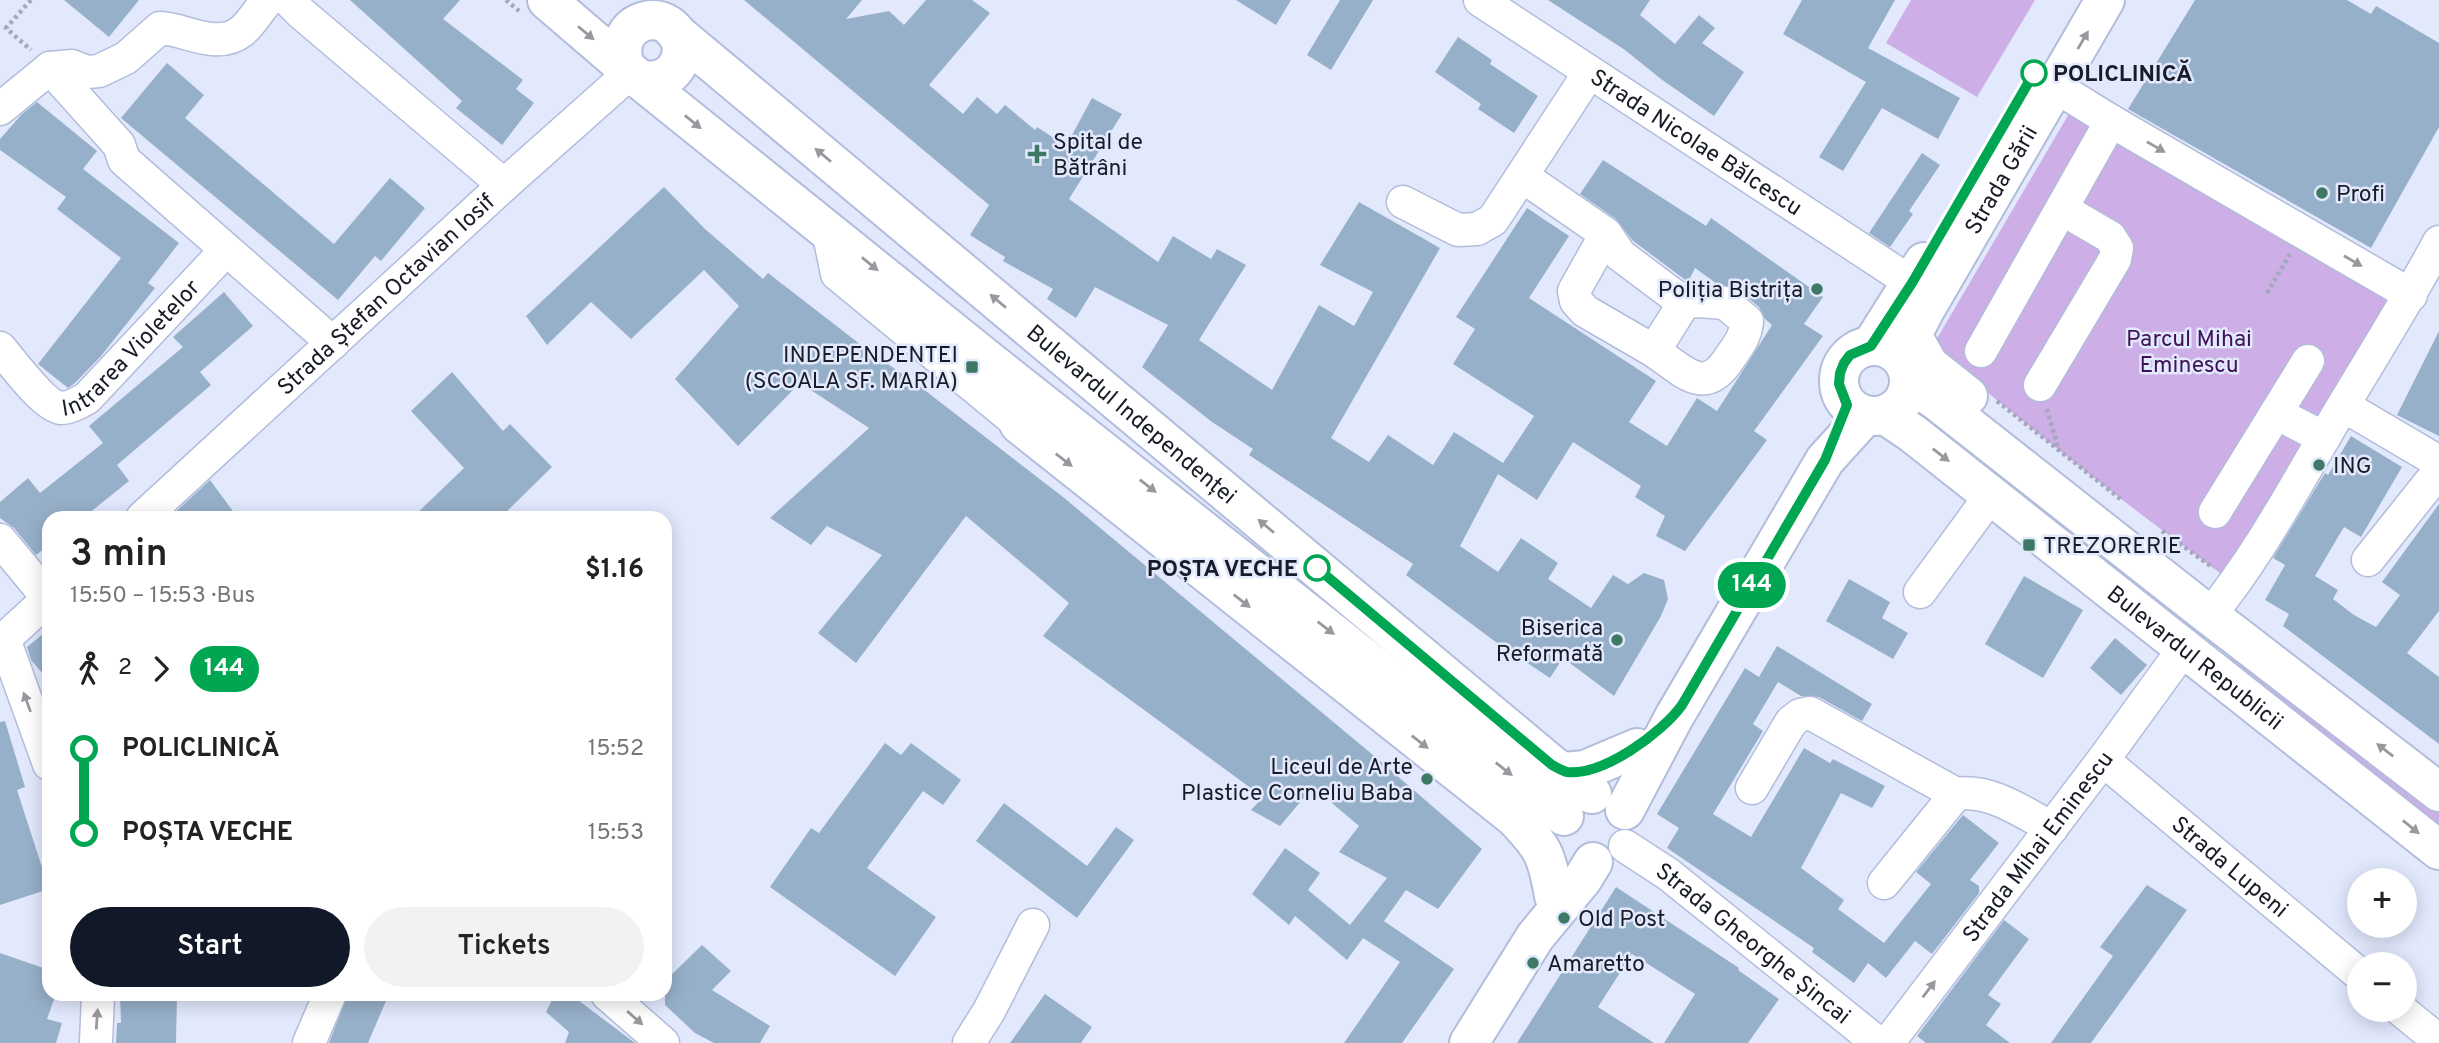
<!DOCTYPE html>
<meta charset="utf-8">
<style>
body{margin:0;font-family:Overpass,sans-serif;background:#f2f2f2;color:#222;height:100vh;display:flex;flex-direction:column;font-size:26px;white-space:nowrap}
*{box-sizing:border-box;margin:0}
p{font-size:23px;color:#767676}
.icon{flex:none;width:38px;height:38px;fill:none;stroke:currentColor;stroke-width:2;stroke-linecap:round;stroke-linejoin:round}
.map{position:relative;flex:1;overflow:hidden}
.side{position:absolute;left:42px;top:511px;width:630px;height:490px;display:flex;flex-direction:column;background:#fff;border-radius:21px;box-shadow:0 4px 18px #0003}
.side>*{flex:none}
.badge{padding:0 14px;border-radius:23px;font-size:24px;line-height:46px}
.fabs{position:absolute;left:2347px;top:868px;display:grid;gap:14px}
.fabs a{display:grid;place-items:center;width:70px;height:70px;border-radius:50%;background:#fff;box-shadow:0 4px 18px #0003;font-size:35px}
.map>.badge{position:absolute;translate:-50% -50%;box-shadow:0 0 0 4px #fff}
.legs{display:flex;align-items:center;gap:10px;height:77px;padding:0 28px;font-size:23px}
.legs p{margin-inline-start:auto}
.overview{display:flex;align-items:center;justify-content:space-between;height:119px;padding:0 28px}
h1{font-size:38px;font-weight:600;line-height:52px}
.button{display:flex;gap:14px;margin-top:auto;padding:14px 28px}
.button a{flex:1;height:80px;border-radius:42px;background:#111827;color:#fff;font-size:28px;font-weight:600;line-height:80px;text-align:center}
.button a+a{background:#f2f2f2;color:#222}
ul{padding:0 28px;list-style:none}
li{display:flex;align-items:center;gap:24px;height:84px;font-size:26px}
li i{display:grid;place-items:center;width:10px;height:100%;margin:0 9px;background:currentColor}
li i::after{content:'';width:18px;height:18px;margin:-9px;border:5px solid;border-radius:50%;background:#fff}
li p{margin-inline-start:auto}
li:first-child i{background:linear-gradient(#0000 50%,currentColor 0)}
li:last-child i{background:linear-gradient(currentColor 50%,#0000 0)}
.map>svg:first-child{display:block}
</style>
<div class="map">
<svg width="2439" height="1043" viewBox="0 0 2439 1043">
<rect width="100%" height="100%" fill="#e2e9fd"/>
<g fill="#cdaee6">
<path d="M 1911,0 L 2035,0 L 1977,97 L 1886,43 Z"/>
<path d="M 2077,100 L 2411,295 L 2235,584 C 2131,509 2031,429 1932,347 Z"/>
<path d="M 2239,649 L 2439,801 L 2439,832 L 2225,665 Z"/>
</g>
<g fill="#97b0c9">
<path d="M 64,0 L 139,0 L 109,37 Z"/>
<path d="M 350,0 L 460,0 L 443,19 L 523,80 L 516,89 L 534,103 L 502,145 L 456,108 L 462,101 Z"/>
<path d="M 744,0 L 862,0 L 846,19 L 889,11 L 904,25 L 926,0 L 972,0 L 990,13 L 929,85 L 963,114 L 977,97 L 997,114 L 1005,105 L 1035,130 L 1037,127 L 1066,146 L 1092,98 L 1122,114 L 1069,199 L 1158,262 L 1173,236 L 1211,259 L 1217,249 L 1246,265 L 1199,340 L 1272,390 L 1319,305 L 1354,326 L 1373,292 L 1320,265 L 1359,202 L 1440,248 L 1331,438 L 1369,462 L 1388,435 L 1433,465 L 1454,432 L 1503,463 L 1534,416 L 1453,364 L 1475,329 L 1456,317 L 1527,208 L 1569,236 L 1529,298 L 1656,381 L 1629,422 L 1667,446 L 1697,398 L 1717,411 L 1772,325 L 1765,319 L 1759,307 L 1736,288 L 1717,284 L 1695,268 L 1688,282 L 1632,240 L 1616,219 L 1580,194 L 1603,160 L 1706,226 L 1711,218 L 1823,297 L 1804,324 L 1823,336 L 1754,431 L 1767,440 L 1685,551 L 1656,536 L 1665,516 L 1635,497 L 1641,486 L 1573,442 L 1537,500 L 1498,474 L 1460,546 L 1498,572 L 1521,538 L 1558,563 L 1548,579 L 1591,608 L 1613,575 L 1628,584 L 1644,573 L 1664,580 L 1668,599 L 1661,616 L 1614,696 L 1563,658 L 1550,678 L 1493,640 L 1406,575 L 1413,564 L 1249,455 L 1253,449 L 1212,422 L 1142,367 L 1168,325 L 1095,287 L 1076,318 L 1047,299 L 1053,289 L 1003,261 L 1005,257 L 970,235 L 989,205 Z"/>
<path d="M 1236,0 L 1291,0 L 1276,25 Z"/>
<path d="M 1340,0 L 1373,0 L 1331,70 L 1307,55 Z"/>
<path d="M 1548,0 L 1650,0 L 1640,15 L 1675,44 L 1699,15 L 1715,28 L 1702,43 L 1744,72 L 1714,116 L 1661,79 L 1625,50 Z"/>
<path d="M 1802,0 L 1895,0 L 1868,48 L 1960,98 L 1938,139 L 1882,108 L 1843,171 L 1819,157 L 1866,82 L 1783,34 Z"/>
<path d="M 2195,0 L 2347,0 L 2371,14 L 2376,6 L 2439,43 L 2439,127 L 2371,248 L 2128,109 Z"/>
<path d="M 1458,37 L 1492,60 L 1490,64 L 1538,96 L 1514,133 L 1478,109 L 1481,104 L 1435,72 Z"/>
<path d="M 167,63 L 204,95 L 185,118 L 334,244 L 390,178 L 425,208 L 381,261 L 375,256 L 338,300 L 121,118 Z"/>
<path d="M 37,102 L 97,151 L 83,169 L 179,243 L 148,283 L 155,288 L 101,356 L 75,383 L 68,388 L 38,364 L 121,258 L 57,209 L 66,197 L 0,150 L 0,139 L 22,114 Z"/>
<path d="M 1922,153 L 1940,165 L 1909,211 L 1913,214 L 1890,247 L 1869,233 Z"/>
<path d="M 664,187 L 705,229 L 763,279 L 768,273 L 865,348 L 918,385 L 1063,497 L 1373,755 L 1482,849 L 1438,909 L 1406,890 L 1384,921 L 1454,969 L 1402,1043 L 1344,1043 L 1400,962 L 1363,938 L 1347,960 L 1295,916 L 1289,925 L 1252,894 L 1285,848 L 1320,873 L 1308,890 L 1350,925 L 1387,878 L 1339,852 L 1359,826 L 1313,787 L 1280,826 L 1251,810 L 1263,797 L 1043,636 L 1069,603 L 966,516 L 856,663 L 818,633 L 882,555 L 827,526 L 811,545 L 770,518 L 869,428 L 800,383 L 738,446 L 675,379 L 739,306 L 704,270 L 631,339 L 591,302 L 547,345 L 526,316 Z"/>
<path d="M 224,292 L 253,326 L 200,372 L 211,385 L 117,465 L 129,481 L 83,518 L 49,518 L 49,545 L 36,555 L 14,528 L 0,518 L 0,502 L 28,478 L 40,493 L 103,443 L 89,426 L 183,347 L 173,337 Z"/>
<path d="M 2439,331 L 2439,436 L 2397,415 Z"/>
<path d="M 452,372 L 503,431 L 510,424 L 552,467 L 500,518 L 412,518 L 464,468 L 411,411 Z"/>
<path d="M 2351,436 L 2402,467 L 2361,537 L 2344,527 L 2315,576 L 2338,590 L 2333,599 L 2354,615 L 2376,627 L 2400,595 L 2382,582 L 2439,504 L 2439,611 L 2407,653 L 2439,677 L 2439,744 L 2283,626 L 2289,614 L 2265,600 L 2285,565 L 2273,558 L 2325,473 L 2328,475 Z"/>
<path d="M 210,480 L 238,518 L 169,518 Z"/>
<path d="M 2024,576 L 2083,610 L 2043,678 L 1985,644 Z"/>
<path d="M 1849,579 L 1890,602 L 1882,618 L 1908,633 L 1893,659 L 1826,621 Z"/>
<path d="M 49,629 L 49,681 L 31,660 L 27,647 Z"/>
<path d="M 2115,638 L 2147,665 L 2121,695 L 2090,668 Z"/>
<path d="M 1777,646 L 1872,704 L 1862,721 L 1819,697 L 1801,696 L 1778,682 L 1753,724 L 1763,731 L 1713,814 L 1751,837 L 1804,748 L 1830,763 L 1833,759 L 1885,786 L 1872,808 L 1841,793 L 1801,868 L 1844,900 L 1838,909 L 1884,943 L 1931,884 L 1916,872 L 1963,815 L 1999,843 L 1970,880 L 1979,886 L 1979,893 L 1932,954 L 1915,941 L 1886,978 L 1868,963 L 1854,983 L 1812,952 L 1814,948 L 1667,848 L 1679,828 L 1657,814 L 1745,668 L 1759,677 Z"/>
<path d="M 5,721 L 25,787 L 17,790 L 49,889 L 0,905 L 0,722 Z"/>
<path d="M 885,743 L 901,755 L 911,743 L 961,780 L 943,805 L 923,791 L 867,868 L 936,917 L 895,976 L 770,887 L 811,828 L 819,833 Z"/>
<path d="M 1004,803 L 1087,866 L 1116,827 L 1134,840 L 1077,918 L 976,841 Z"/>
<path d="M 2147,885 L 2187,910 L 2091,1043 L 2051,1043 L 2113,956 L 2100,947 Z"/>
<path d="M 1616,887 L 1739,968 L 1738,970 L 1779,999 L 1748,1043 L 1664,1043 L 1695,994 L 1632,954 L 1598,1007 L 1654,1043 L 1517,1043 Z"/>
<path d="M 2004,920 L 2029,939 L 1988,995 L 2001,1004 L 1986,1025 L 2010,1043 L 1926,1043 L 1917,1036 Z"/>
<path d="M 702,945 L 731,971 L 712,990 L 770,1026 L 760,1043 L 714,1043 L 695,1033 L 665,1005 L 665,981 Z"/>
<path d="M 0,953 L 49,970 L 49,994 L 56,994 L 47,1019 L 62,1023 L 56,1043 L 0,1043 Z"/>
<path d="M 120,994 L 177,994 L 176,1043 L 116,1043 L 117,1023 L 121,1023 Z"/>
<path d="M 348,994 L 389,994 L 368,1043 L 329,1043 Z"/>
<path d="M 555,994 L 570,994 L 635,1043 L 565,1043 L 569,1032 L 546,1012 Z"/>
<path d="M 1045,994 L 1092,1027 L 1081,1043 L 1010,1043 Z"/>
</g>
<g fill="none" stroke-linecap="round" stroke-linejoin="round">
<defs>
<g id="minor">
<path d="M 288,0 L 301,13 L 504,185"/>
<path id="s1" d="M 1480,0 L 1912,283"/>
<path d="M 50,68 L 119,145 L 124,160 L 333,343"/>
<path d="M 50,68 L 72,66 L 87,72 L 99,71 L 126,58 L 160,28 C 186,29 217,51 242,31 C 252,23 259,9 268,0"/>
<path d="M 2056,87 L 2111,121 L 2411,295"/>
<path d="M 0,109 L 50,68"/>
<path d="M 1522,176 L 1606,234 L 1620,255 L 1684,303 L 1654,351 L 1585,311 L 1576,301 L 1574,291 L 1606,234"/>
<path d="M 1403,202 L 1458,230 L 1477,229 L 1493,220 L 1589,73"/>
<path d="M 828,230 L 837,274 L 1019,424"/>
<path id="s2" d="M 0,348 C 12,362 44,406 61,408 C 70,408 80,402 87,398 L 226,250"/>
<path d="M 1654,351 C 1685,372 1705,398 1731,356 C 1739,345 1746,335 1747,321 L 1725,303 L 1699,301 L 1684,303"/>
<path d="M 1981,351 L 2111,121"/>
<path d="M 2040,385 L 2115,259 L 2117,248 L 2110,237 L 2062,209"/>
<path d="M 2344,406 L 2439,462"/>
<path d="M 2276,413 L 2324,438"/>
<path d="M 2215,512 L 2308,361"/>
<path id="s3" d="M 142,518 L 504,185 L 630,73"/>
<path d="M 0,540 L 49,599"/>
<path d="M 2368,560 L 2439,471"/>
<path d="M 1920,592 L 1991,495"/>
<path d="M 2210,615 C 2255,560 2289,497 2325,436 C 2363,371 2404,308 2439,242"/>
<path d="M 4,639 L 49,764"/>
<path d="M 0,643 L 49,598"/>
<path id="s4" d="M 2103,760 L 2359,974"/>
<path d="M 1752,788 L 1791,722 L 1800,715 L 1810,713 L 1956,794 C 1991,789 2022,812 2052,828"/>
<path id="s5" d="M 1625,846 L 1668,874 L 1878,1043"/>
<path d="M 1884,883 L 1956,794"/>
<path d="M 607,994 L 663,1043"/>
<path d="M 2401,1010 L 2439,1041"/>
<path d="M 96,1043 L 98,994"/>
<path d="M 309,1043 L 330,994"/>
<path d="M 969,1043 L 989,1011 L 1033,925"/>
<path id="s6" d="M 1888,1043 L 2103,760 L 2185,647"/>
</g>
<g id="major">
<path d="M 547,0 L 639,79 C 652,82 665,81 674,70 C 680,63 683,53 681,44 C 671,3 609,18 625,66"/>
<path id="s7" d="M 674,31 L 1552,765 L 1592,794"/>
<path d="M 639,79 L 998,368 L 1564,816"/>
<path d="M 1912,335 L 1929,365 L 1968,396"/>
<circle cx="1874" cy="381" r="35"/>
<path d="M 1871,346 L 1924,262"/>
<path id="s8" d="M 1905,358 L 1912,335 L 1925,310 L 2105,0"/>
<path d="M 998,368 L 1019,424 L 1514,817 C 1543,847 1547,855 1554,896"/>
<path d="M 1910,383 L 1937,401 L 2200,608 L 2439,792"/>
<path id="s9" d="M 1885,415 L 1912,433 L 2439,850"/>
<path d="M 1565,772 L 1585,770 L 1637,748"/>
<path d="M 1625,810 L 1674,717 L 1825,460 L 1865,416"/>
<path d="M 1469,1043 L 1535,937 L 1582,880 L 1593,862"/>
</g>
</defs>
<use href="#minor" stroke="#b2bddc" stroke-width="35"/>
<use href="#major" stroke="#b2bddc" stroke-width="42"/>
<g stroke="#a3a9bb" stroke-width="4.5" stroke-dasharray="3.5 3.5" stroke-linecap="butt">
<path d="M 31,0 L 6,28 L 31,50"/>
<path d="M 506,0 L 519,11"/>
<path d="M 2267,293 L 2290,254"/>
<path d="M 1997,401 L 2123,501"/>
<path d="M 2047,409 L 2059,451"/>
<path d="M 2162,531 L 2212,567"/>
</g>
<use href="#minor" stroke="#fff" stroke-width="32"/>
<use href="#major" stroke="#fff" stroke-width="38"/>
</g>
<defs><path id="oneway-solid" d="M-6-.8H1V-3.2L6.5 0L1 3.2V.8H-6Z" transform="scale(1.75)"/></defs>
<g fill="#97999e">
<use href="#oneway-solid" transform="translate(586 33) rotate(40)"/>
<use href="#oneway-solid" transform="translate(2083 40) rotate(-60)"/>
<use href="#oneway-solid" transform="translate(693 122) rotate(39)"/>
<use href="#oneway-solid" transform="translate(2156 147) rotate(30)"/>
<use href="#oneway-solid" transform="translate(823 155) rotate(-140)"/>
<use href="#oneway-solid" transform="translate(2353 261) rotate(30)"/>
<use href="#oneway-solid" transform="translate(870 264) rotate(39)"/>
<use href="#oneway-solid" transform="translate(998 301) rotate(-140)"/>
<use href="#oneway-solid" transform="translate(1941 455) rotate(38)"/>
<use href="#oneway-solid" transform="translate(1064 460) rotate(38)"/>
<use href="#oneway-solid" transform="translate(1148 486) rotate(38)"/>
<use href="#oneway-solid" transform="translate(1266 526) rotate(-140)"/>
<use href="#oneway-solid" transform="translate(1242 601) rotate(38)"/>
<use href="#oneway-solid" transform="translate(1326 628) rotate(38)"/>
<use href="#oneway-solid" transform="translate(27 702) rotate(-110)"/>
<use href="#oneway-solid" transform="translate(1420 742) rotate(38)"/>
<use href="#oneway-solid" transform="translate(2385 750) rotate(-142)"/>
<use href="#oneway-solid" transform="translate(1504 769) rotate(38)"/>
<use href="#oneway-solid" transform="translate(2411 827) rotate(39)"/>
<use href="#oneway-solid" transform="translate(1929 989) rotate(-53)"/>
<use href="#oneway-solid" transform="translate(635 1018) rotate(41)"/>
<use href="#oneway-solid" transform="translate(97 1019) rotate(-86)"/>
</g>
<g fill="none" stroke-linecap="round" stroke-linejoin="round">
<defs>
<path id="line-1" d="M 1317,568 L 1552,765 C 1556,767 1562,771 1567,772 C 1603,776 1662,733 1682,705 L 1825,460 L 1847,405 L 1839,384 L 1840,373 L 1844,363 L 1850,355 L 1871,346 L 1912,283 L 2034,73"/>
</defs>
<use href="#line-1" stroke="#fff" stroke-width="16"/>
<use href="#line-1" stroke="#00a651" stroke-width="10"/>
</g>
<g fill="#fff" stroke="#00a651" stroke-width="3.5">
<circle cx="2034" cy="73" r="12"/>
<circle cx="1317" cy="568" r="12"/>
</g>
<g fill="#3d7964" stroke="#e2e9fd" stroke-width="2.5">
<path d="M1033.5 143.5h7v7h7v7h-7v7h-7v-7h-7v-7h7z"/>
<circle cx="2322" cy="193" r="7"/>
<circle cx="1817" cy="289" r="7"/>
<rect x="965" y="360" width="14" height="14" rx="3.5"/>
<circle cx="2319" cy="465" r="7"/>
<rect x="2022" y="538" width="14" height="14" rx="3.5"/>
<circle cx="1617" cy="640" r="7"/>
<circle cx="1427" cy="779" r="7"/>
<circle cx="1564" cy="918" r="7"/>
<circle cx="1533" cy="963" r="7"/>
</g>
<g text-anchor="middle" stroke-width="5" stroke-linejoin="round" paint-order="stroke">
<g font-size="23" font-weight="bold" fill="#181c27" stroke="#e2e9fd" text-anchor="start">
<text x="2053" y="81">POLICLINICĂ</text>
<text x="1298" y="576" text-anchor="end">POȘTA VECHE</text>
</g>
<g font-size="23" fill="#181c27" stroke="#e2e9fd" text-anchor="start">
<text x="1053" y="149">Spital de<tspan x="1053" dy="26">Bătrâni</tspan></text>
<text x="2336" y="201">Profi</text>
<text x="1803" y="297" text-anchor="end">Poliția Bistrița</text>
<text x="958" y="362" text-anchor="end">INDEPENDENTEI<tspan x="958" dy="26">(SCOALA SF. MARIA)</tspan></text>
<text x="2333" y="473">ING</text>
<text x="2043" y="553">TREZORERIE</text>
<text x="1603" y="635" text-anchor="end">Biserica<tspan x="1603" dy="26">Reformată</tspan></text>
<text x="1413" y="774" text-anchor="end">Liceul de Arte<tspan x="1413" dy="26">Plastice Corneliu Baba</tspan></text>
<text x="1578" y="926">Old Post</text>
<text x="1547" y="971">Amaretto</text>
</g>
<g font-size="23" fill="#181c27" stroke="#e2e9fd">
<text dy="8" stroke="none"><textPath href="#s1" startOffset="259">Strada Nicolae Bălcescu</textPath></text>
<text dy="8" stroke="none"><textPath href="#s8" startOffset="203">Strada Gării</textPath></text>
<text dy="8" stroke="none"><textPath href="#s3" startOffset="331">Strada Ștefan Octavian Iosif</textPath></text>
<text dy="8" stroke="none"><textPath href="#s2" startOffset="180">Intrarea Violetelor</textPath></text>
<text dy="8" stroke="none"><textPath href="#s7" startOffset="597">Bulevardul Independenței</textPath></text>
<text dy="8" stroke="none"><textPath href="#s9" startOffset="394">Bulevardul Republicii</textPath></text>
<text dy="8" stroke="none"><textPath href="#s6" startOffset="247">Strada Mihai Eminescu</textPath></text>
<text dy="8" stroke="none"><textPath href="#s4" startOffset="166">Strada Lupeni</textPath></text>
<text dy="8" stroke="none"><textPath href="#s5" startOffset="161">Strada Gheorghe Șincai</textPath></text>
</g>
<g font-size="23" fill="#3f1358" stroke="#e2e9fd">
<text x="2189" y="346">Parcul Mihai<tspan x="2189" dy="26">Eminescu</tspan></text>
</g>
</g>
</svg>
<div class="fabs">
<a>+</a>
<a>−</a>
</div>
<b class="badge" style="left:1752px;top:585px;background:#00a651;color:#fff">144</b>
<section class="side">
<div class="overview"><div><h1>3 min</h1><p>15:50 – 15:53 · Bus</p></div><b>$1.16</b></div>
<div class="legs"><svg class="icon" aria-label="walk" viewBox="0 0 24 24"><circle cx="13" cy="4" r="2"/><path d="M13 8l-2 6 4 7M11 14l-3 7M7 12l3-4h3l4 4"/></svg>2<svg class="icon" aria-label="forward" viewBox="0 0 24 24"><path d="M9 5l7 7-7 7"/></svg><b class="badge" style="background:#00a651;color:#fff">144</b></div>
<ul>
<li><i style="color:#00a651"></i><b>POLICLINICĂ</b><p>15:52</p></li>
<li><i style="color:#00a651"></i><b>POȘTA VECHE</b><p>15:53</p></li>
</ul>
<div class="button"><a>Start</a><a>Tickets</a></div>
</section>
</div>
